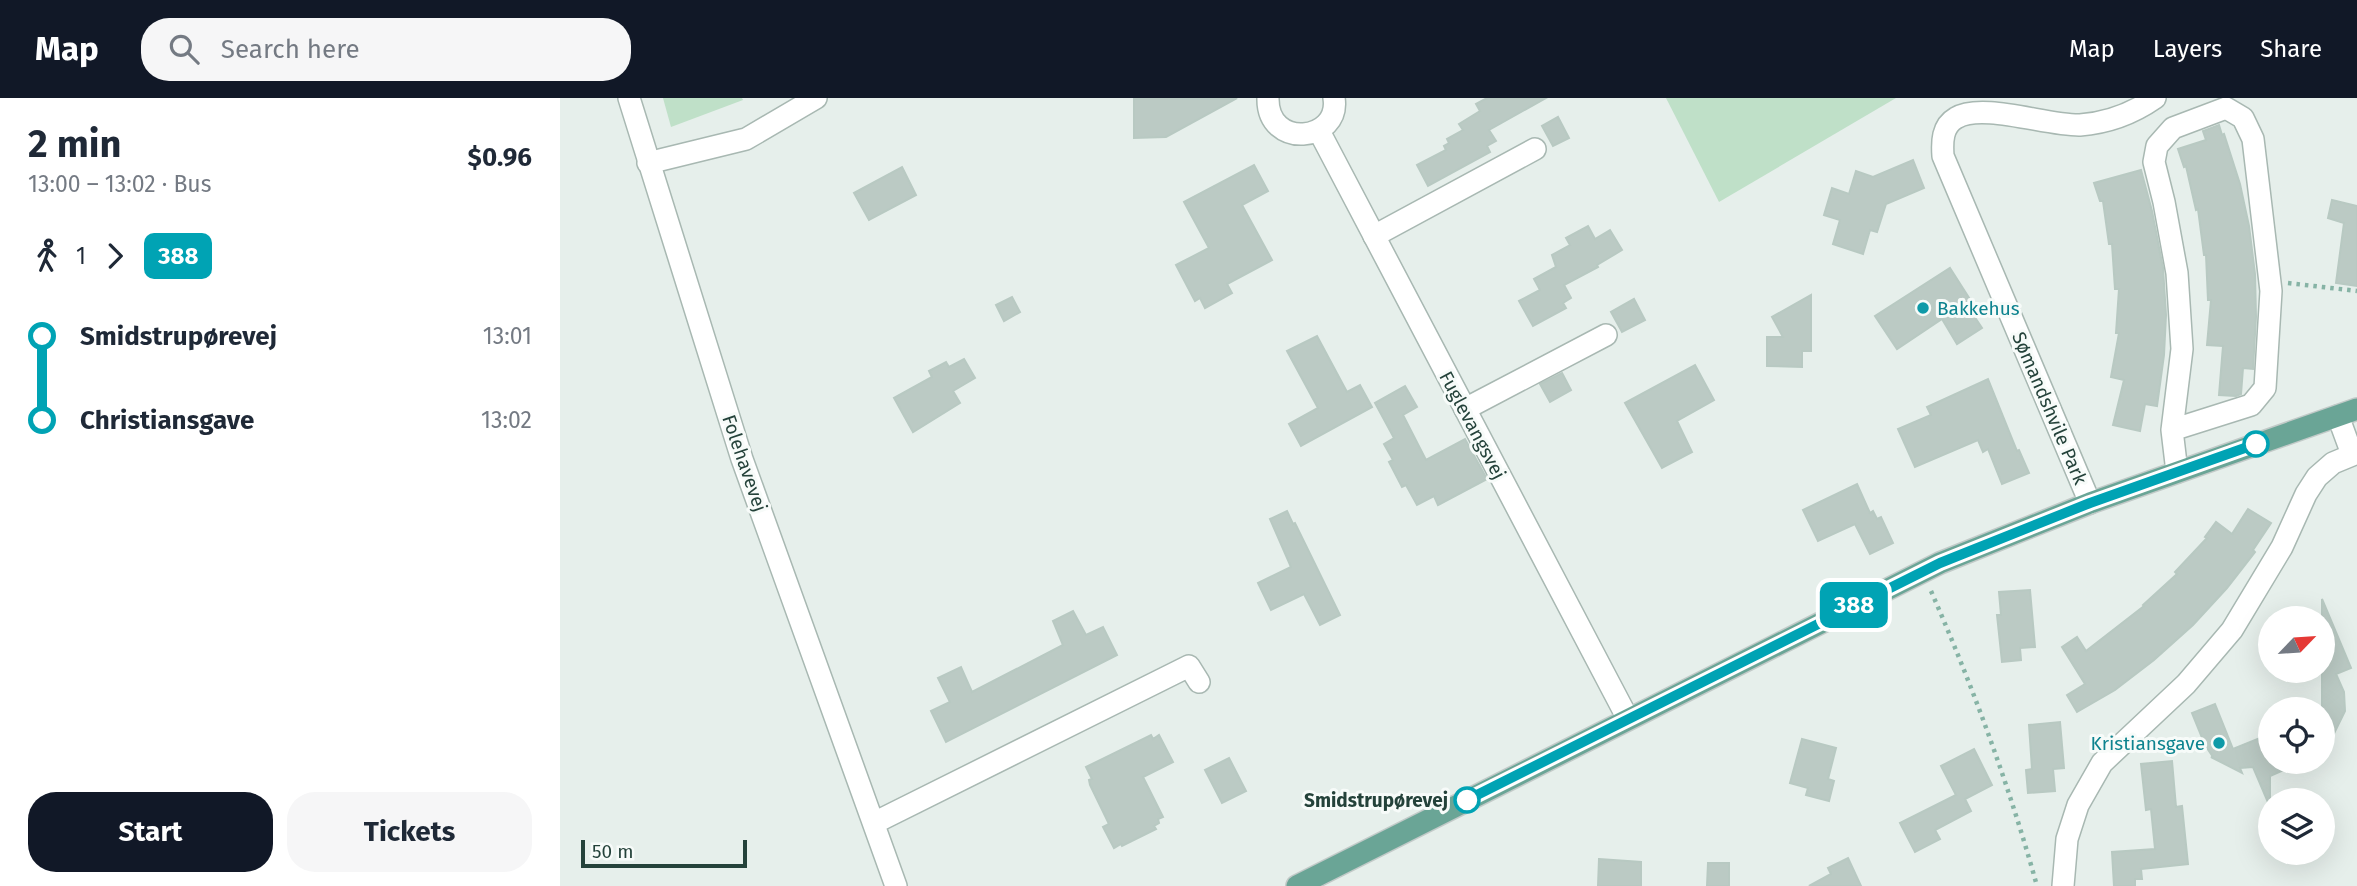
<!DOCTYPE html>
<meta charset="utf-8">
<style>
body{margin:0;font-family:"Fira Sans",sans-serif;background:#f6f6f7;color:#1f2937;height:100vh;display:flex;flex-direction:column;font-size:26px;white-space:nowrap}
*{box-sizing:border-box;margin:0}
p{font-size:23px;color:#747a83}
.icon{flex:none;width:38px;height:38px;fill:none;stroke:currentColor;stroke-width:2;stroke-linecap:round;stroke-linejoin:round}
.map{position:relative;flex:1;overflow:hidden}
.sheet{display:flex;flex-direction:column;background:#fff;width:560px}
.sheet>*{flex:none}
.badge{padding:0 14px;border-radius:10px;font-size:24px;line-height:46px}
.needle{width:46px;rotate:65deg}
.tools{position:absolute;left:1698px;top:508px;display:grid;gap:14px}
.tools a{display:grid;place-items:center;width:77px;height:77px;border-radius:50%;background:#fff;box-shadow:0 7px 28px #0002;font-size:35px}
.scale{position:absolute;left:21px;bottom:18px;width:166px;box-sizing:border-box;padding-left:7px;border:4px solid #24423a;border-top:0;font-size:19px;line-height:24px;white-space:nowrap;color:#24423a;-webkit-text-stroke:5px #f7fbf9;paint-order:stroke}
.map>.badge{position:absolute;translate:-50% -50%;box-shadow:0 0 0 4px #fff}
.legs{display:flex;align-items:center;gap:10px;height:77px;padding:0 28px;font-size:23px}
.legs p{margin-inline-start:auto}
.headline{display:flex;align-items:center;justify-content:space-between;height:119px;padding:0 28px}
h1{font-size:38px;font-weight:700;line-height:52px}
.cta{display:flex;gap:14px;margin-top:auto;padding:14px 28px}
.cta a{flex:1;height:80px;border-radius:28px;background:#111827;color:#fff;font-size:28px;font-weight:700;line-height:80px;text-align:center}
.cta a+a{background:#f6f6f7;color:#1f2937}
ul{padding:0 28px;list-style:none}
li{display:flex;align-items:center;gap:24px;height:84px;font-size:26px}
li i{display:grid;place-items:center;width:10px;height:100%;margin:0 9px;background:currentColor}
li i::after{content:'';width:18px;height:18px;margin:-9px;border:5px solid;border-radius:50%;background:#fff}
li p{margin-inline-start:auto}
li:first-child i{background:linear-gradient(#0000 50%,currentColor 0)}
li:last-child i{background:linear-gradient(currentColor 50%,#0000 0)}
header{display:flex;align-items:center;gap:42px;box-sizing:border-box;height:98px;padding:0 35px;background:#111827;color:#fff}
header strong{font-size:33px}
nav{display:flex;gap:38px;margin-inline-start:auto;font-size:24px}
.search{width:490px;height:63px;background:#f6f6f7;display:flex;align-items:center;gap:18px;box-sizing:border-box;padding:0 24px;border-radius:28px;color:#747a83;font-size:26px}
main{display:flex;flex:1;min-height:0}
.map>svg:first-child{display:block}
</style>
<header>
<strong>Map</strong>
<div class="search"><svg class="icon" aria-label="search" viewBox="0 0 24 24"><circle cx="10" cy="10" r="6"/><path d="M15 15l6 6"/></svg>Search here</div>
<nav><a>Map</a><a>Layers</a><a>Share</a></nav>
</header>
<main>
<section class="sheet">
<div class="headline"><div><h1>2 min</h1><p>13:00 – 13:02 · Bus</p></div><b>$0.96</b></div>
<div class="legs"><svg class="icon" aria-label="walk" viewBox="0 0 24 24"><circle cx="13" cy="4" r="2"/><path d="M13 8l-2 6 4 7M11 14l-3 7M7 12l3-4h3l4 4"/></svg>1<svg class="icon" aria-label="forward" viewBox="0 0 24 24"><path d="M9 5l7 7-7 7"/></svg><b class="badge" style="background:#00a3b4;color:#fff">388</b></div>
<ul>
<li><i style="color:#00a3b4"></i><b>Smidstrupørevej</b><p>13:01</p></li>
<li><i style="color:#00a3b4"></i><b>Christiansgave</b><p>13:02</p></li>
</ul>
<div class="cta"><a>Start</a><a>Tickets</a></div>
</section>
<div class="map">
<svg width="1797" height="788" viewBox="0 0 1797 788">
<rect width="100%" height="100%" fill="#e6efeb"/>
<g fill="#bfe0c8">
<path d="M 103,0 L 182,0 L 183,2 L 111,29 Z"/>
<path d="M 1106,0 L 1336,0 L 1159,104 Z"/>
</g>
<g fill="#bbcac4" stroke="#b8c9c2" stroke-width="2">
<path d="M 677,0 L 606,39 L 574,40 L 574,1 Z"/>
<path d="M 927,0 L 986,0 L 929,32 L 936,43 L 927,48 L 930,54 L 868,88 L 857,67 L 886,52 L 884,48 L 889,45 L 887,41 L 903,32 L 899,26 L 920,13 L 916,6 Z"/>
<path d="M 998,19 L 1009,40 L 993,48 L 982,28 Z"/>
<path d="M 1659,27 L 1662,37 L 1664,36 L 1680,86 L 1689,128 L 1695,176 L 1696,219 L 1693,271 L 1683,270 L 1681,296 L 1676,298 L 1659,297 L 1663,248 L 1647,247 L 1651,202 L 1648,202 L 1646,157 L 1644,157 L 1638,111 L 1636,112 L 1626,68 L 1624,69 L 1618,51 L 1646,42 L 1643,33 Z"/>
<path d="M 1353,62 L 1364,90 L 1326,106 L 1317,134 L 1310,132 L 1303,156 L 1273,146 L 1280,122 L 1264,117 L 1272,90 L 1289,96 L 1296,73 L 1313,79 Z"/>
<path d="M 694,67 L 708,93 L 682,107 L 712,162 L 667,186 L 672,195 L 645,210 L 640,200 L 635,203 L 616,167 L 649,150 L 624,104 Z"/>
<path d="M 342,69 L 356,97 L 309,122 L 294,95 Z"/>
<path d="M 1581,72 L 1592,113 L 1603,170 L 1606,217 L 1604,257 L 1597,308 L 1585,306 L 1580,333 L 1553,327 L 1564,282 L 1551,279 L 1559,235 L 1556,235 L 1559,191 L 1555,191 L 1552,146 L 1549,146 L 1543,103 L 1540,103 L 1534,85 Z"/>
<path d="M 1772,102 L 1797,108 L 1797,188 L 1776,185 L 1784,125 L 1768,120 Z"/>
<path d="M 1028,128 L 1035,141 L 1050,132 L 1062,152 L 1037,167 L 1038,169 L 1004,187 L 1011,200 L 1003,205 L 1006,210 L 973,228 L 959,203 L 980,192 L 974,181 L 996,169 L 992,157 L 1010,147 L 1006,140 Z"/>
<path d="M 1390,170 L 1411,203 L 1406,206 L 1422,230 L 1397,246 L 1382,221 L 1337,251 L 1315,218 Z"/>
<path d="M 1251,197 L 1251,253 L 1242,253 L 1242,269 L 1207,268 L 1207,239 L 1223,239 L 1212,219 Z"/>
<path d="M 452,199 L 460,214 L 444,223 L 436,207 Z"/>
<path d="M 1074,201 L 1085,222 L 1062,234 L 1051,214 Z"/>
<path d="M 757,238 L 787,294 L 800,287 L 812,309 L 741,348 L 729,326 L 758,310 L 727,253 Z"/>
<path d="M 404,261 L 415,280 L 393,293 L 400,305 L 353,334 L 334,300 L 372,279 L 369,273 L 386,264 L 389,269 Z"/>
<path d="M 1135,267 L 1154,302 L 1117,323 L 1132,354 L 1102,370 L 1065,305 Z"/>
<path d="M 1002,275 L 1011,292 L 990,304 L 980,286 Z"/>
<path d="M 1428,281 L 1457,353 L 1459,352 L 1469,375 L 1442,386 L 1428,351 L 1423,354 L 1418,342 L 1355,369 L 1338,331 L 1371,317 L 1367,309 Z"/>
<path d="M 845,288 L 857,309 L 843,317 L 866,362 L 905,341 L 927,381 L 878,407 L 874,398 L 857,407 L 846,387 L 842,389 L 829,364 L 833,362 L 824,346 L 834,340 L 815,305 Z"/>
<path d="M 1297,386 L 1310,415 L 1313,413 L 1317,421 L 1321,419 L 1333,445 L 1310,456 L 1295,426 L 1258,443 L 1243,412 Z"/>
<path d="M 1688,411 L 1711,425 L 1693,452 L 1695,454 L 1667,490 L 1633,527 L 1594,562 L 1555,592 L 1517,614 L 1507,597 L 1525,586 L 1502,549 L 1517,539 L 1526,553 L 1584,508 L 1583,507 L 1617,476 L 1615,474 L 1647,440 L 1645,439 L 1656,424 L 1672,436 Z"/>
<path d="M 727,413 L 733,426 L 735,425 L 780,517 L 760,527 L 744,496 L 711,512 L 698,485 L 731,469 L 710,421 Z"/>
<path d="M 1470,492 L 1475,549 L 1460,550 L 1461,562 L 1442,564 L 1437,517 L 1441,517 L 1439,494 Z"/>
<path d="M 1762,501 L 1791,570 L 1776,576 L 1784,594 L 1785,613 L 1762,660 Z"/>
<path d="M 513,513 L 526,537 L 543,529 L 557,557 L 386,644 L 371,613 L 390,604 L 378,580 L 401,569 L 412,594 L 503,547 L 493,523 Z"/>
<path d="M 1655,606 L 1673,651 L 1710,636 L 1710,663 L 1744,663 L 1710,678 L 1710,709 L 1693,669 L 1680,670 L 1682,675 L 1651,659 L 1653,659 L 1645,647 L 1632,615 Z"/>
<path d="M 1500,624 L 1504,670 L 1493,671 L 1495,693 L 1468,695 L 1466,672 L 1472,671 L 1469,627 Z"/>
<path d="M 591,637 L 593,641 L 599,637 L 613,664 L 583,679 L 603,719 L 598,721 L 599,725 L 594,728 L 596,731 L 562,748 L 561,746 L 554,750 L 543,729 L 549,726 L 530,687 L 529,682 L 532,681 L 526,669 Z"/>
<path d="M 1242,641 L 1276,650 L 1268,681 L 1274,683 L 1269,703 L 1246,697 L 1248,690 L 1230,685 Z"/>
<path d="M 1414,651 L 1432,687 L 1405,701 L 1411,713 L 1375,732 L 1380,741 L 1355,754 L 1340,725 L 1396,697 L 1381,668 Z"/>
<path d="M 669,660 L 686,693 L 662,705 L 645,672 Z"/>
<path d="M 1612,663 L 1616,709 L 1622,708 L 1628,766 L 1581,771 L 1582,781 L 1575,781 L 1575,788 L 1554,788 L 1552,754 L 1595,751 L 1591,711 L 1586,712 L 1581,666 Z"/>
<path d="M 1288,760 L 1301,788 L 1249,788 L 1271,776 L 1268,770 Z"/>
<path d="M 1039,761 L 1081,764 L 1081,788 L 1038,788 Z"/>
<path d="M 1148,765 L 1169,765 L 1169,788 L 1147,788 Z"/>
</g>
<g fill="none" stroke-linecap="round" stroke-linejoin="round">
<defs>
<g id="minor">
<path d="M 69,0 L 182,361 L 336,788"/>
<path d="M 708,0 C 707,52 781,44 774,0"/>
<path d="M 759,33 L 1068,621"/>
<path d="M 88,65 L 186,41 L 256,0"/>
<path d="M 814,138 L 975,51"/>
<path d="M 905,311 L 1046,237"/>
<path d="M 1778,318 L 1792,356"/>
<path d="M 1612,332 L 1691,307 L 1705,290 L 1711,193 L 1693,41 L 1683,20 L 1666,10 L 1613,30 L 1597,48 L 1594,64 L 1604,104 L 1617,175 L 1622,251 L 1612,332 L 1617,374"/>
<path d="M 1530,405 L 1383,58 C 1382,44 1382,28 1396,20 C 1422,4 1488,28 1520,27 C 1548,25 1572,16 1595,0"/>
<path d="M 314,725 L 629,568 L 639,584"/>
<path d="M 1503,788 L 1507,741 L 1518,707 L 1542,665 L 1626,586 L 1672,532 L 1722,449 L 1746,396 L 1757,379 L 1773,365 L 1797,355"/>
</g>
<path id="major" d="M 737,788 L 1380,465 L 1530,405 L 1797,311"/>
</defs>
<use href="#minor" stroke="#a8b8b2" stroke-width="24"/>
<use href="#major" stroke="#c2cac8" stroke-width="24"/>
<g stroke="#86b3a5" stroke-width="4.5" stroke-dasharray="3.5 5" stroke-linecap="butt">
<path d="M 1728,185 L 1797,193"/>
<path d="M 1371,493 C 1413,589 1449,687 1477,788"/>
</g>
<use href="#minor" stroke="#fff" stroke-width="21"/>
<use href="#major" stroke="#6aa596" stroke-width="21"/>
</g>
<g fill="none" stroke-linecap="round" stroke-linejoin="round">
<defs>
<path id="line-1" d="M 907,702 L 1380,465 L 1530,405 L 1696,346"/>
</defs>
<use href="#line-1" stroke="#fff" stroke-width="16"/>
<use href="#line-1" stroke="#00a3b4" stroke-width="10"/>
</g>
<g fill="#0f9aa8" stroke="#f7fbf9" stroke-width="2.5">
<circle cx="1363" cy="210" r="7"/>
<circle cx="1659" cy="645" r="7"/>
</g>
<g fill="#fff" stroke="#00a3b4" stroke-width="3.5">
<circle cx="1696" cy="346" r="12"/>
<circle cx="907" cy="702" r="12"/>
</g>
<g text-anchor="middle" stroke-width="6" stroke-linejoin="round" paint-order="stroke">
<g font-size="19" fill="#0d838f" stroke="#f7fbf9" text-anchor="start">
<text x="1377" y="217">Bakkehus</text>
<text x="1645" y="652" text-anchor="end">Kristiansgave</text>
</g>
<g font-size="19" fill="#24423a" stroke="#f7fbf9">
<text transform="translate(1490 310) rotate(67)" y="7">Sømandshvile Park</text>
<text transform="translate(913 327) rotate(62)" y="7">Fuglevangsvej</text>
<text transform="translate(185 365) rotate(71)" y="7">Folehavevej</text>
</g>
<g font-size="19" font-weight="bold" fill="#24423a" stroke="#f7fbf9" text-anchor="end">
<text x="888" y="709">Smidstrupørevej</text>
</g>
</g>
</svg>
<div class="tools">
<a><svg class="needle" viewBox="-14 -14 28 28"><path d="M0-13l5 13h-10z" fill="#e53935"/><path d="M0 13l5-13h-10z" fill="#747a83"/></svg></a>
<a><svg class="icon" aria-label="locate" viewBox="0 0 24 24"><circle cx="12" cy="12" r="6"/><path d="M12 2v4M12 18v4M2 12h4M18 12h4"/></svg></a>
<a><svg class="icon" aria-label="layers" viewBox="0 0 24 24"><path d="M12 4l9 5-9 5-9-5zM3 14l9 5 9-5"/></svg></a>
</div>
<div class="scale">50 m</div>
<b class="badge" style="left:1294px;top:507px;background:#00a3b4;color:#fff">388</b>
</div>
</main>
